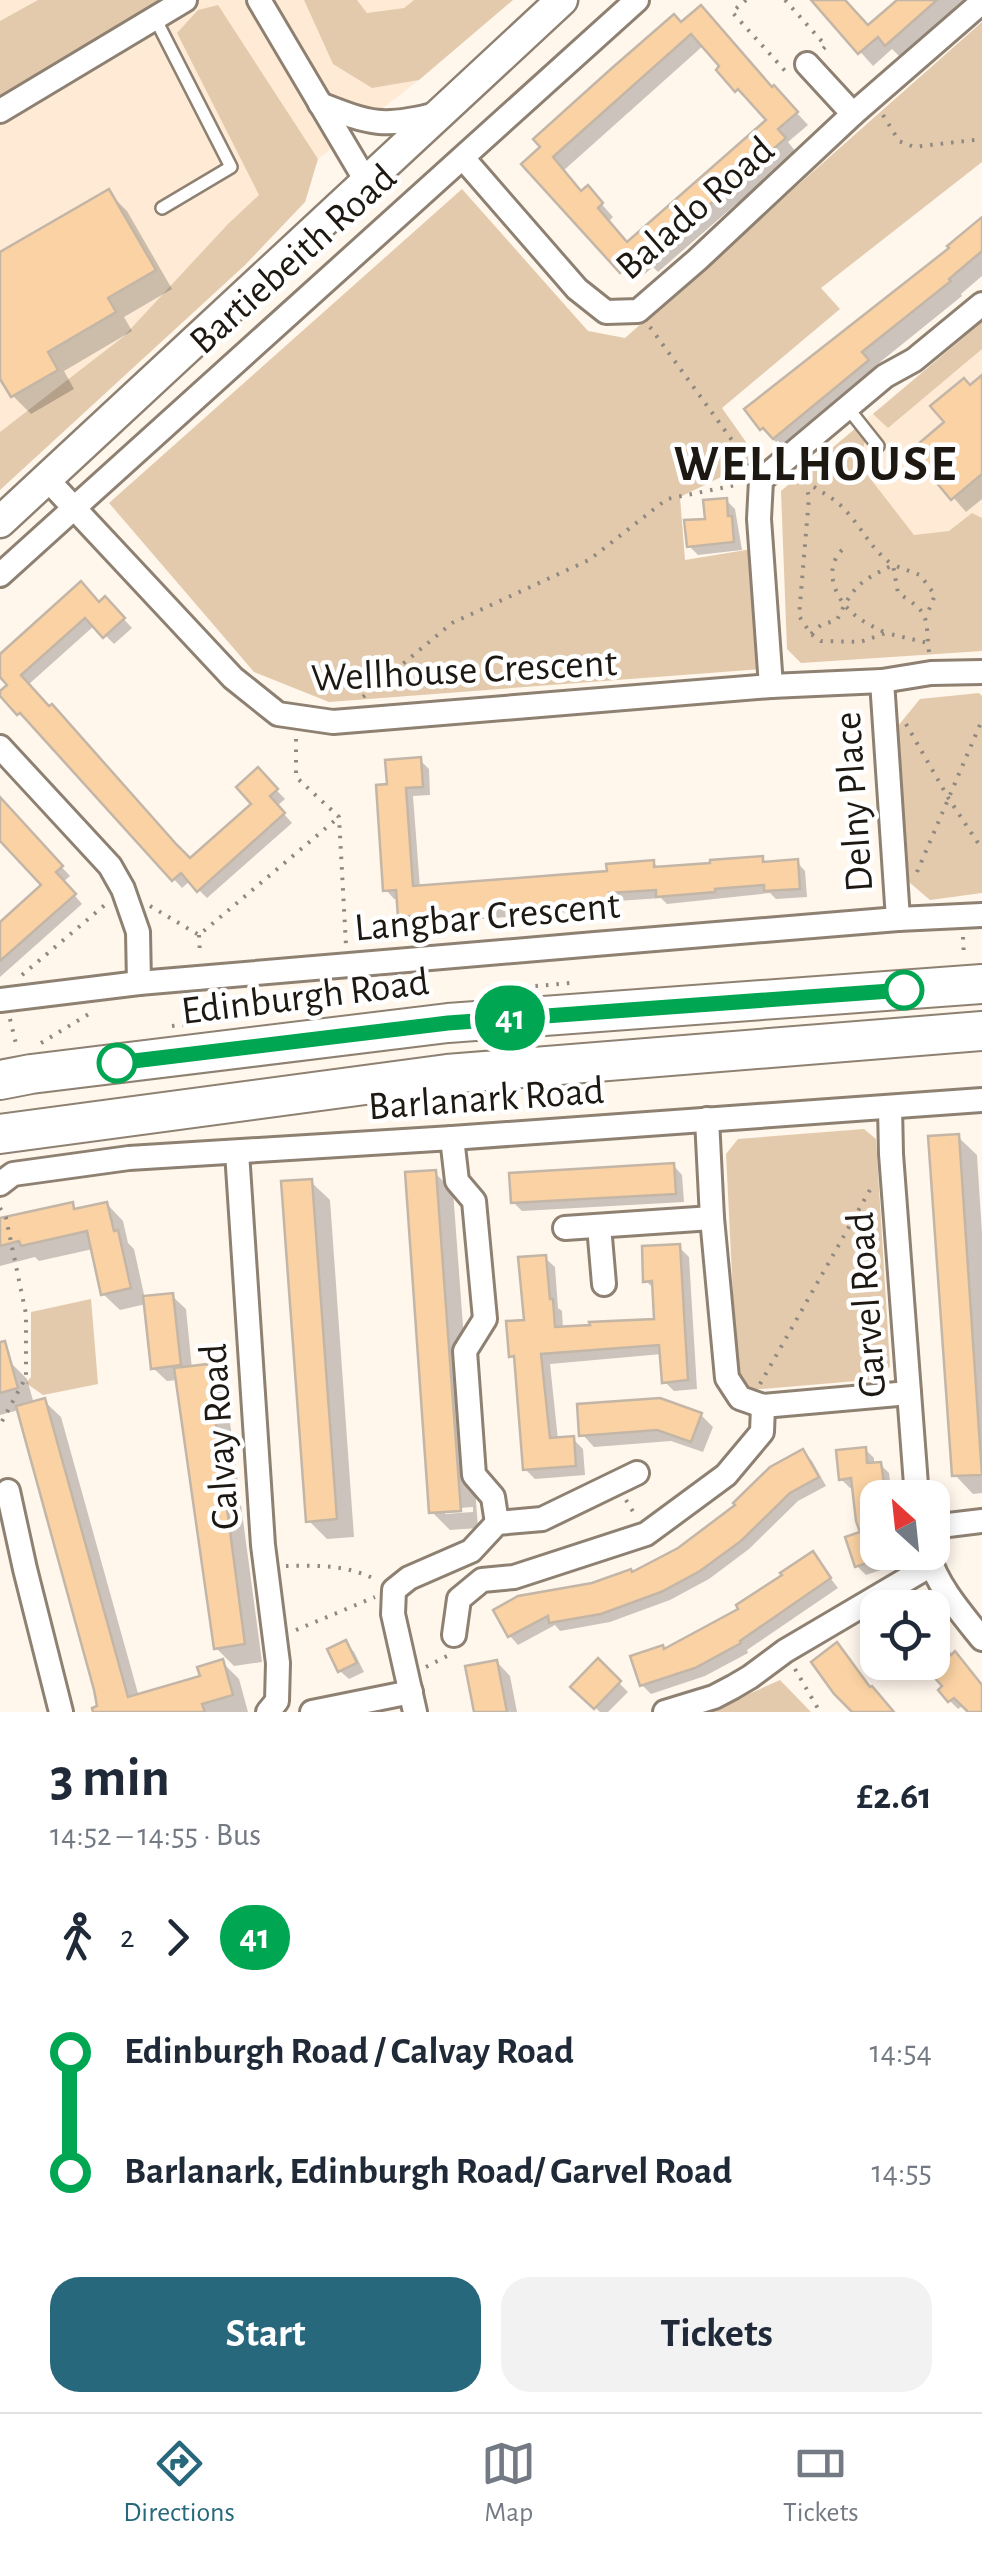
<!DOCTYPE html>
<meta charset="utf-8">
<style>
body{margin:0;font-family:"Alegreya Sans",sans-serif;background:#f2f2f3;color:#1f2937;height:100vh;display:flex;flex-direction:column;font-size:38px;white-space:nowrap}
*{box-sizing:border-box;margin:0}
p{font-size:32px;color:#747a83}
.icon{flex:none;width:55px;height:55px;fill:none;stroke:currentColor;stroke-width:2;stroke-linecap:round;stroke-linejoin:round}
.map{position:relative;height:1712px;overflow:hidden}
.drawer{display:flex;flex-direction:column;background:#fff;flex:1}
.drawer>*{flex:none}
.badge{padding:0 20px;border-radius:32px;font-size:35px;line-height:65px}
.needle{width:65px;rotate:333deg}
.controls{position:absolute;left:860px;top:1480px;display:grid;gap:20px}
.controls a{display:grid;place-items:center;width:90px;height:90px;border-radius:20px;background:#fff;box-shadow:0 5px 15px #0003;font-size:50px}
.map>.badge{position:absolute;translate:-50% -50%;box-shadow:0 0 0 5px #fff}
.legs{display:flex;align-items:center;gap:15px;height:110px;padding:0 50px;font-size:32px}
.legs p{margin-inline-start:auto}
.summary{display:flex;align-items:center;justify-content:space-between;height:170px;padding:0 50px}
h1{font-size:55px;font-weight:600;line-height:75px}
.action{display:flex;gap:20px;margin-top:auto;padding:20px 50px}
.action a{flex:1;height:115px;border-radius:30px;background:#27687c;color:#fff;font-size:40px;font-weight:600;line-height:115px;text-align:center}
.action a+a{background:#f2f2f3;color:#1f2937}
ul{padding:0 50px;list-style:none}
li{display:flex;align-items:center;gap:35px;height:120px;font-size:38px}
li i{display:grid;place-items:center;width:15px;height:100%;margin:0 12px;background:currentColor}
li i::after{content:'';width:25px;height:25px;margin:-12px;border:8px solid;border-radius:50%;background:#fff}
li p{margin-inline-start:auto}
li:first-child i{background:linear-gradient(#0000 50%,currentColor 0)}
li:last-child i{background:linear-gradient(currentColor 50%,#0000 0)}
.menu{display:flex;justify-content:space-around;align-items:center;height:140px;border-top:2px solid #e0e1e3;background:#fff;font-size:28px;color:#747a83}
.menu a{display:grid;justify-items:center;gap:5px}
.menu .on{color:#27687c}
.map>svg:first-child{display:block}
</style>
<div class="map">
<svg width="982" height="1712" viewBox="0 0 982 1712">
<rect width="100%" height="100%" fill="#fff6ec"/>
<g fill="#ffebd5">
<path d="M 0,0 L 414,0 L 405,8 L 368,14 L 419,80 L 318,159 L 305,202 L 245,265 L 0,490 Z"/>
<path d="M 982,322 L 982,530 L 894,545 L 824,455 Z"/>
</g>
<g fill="#e3caad">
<path d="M 38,0 L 159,0 L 0,95 L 0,21 Z"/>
<path d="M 304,0 L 357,0 L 367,13 L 404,8 L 414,0 L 513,0 L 419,80 L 372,88 L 333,64 Z"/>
<path d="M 218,5 L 318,159 L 305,202 L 245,265 L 0,490 L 0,432 L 123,337 L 228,224 L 259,195 L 177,33 L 198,10 Z"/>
<path d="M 982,22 L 982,162 L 821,288 L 840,309 L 722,408 L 758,459 L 680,497 L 685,560 L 752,549 L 762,669 L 329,702 L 254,672 L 109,503 L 462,189 L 588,331 L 625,338 Z"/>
<path d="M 982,322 L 982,349 L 888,428 L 873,414 Z"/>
<path d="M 856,428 L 865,441 L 859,464 L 914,535 L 949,531 L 972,513 L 982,518 L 982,651 L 801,663 L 787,649 L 781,491 Z"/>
<path d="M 979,693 L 982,696 L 982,893 L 930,900 L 909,882 L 898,726 L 920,699 Z"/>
<path d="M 864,1129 L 876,1139 L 890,1366 L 880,1379 L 749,1390 L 737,1376 L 726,1154 L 738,1139 Z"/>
<path d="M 91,1299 L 98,1384 L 43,1395 L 26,1383 L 31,1377 L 31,1312 Z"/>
<path d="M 780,1680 L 811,1712 L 709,1712 Z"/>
</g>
<g fill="#0003" fill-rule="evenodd">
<path d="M 814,0 L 844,0 L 868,28 L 901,0 L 965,0 L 900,57 L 892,49 L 873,66 Z"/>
<path d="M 674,17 L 773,90 L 786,101 L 808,125 L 788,142 L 796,152 L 658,272 L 653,267 L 634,283 L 525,164 ZM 704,45 L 722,67 L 719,70 L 737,90 L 749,102 L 751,100 L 770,121 L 627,244 L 608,222 L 613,217 L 599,201 L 582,193 L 563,171 Z"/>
<path d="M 108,192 L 127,211 L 172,289 L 124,317 L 132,331 L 64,371 L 74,389 L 31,414 L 13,396 L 0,374 L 0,255 Z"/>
<path d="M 982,220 L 982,276 L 961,294 L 962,296 L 874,367 L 880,375 L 789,451 L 778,441 L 776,442 L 762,429 L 847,334 Z"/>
<path d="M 982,378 L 982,499 L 966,512 L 913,451 L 947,423 L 970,388 Z"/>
<path d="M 726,500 L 735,509 L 742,550 L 698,555 L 689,546 Z"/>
<path d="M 105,599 L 132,628 L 114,644 L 95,625 L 28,685 L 190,861 L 255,804 L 258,771 L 285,799 L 277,806 L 292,823 L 207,898 L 190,881 L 182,888 L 30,720 L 28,722 L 19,714 L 10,685 L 0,673 L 0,657 L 100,605 Z"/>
<path d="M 420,760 L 429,769 L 430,795 L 413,796 L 420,888 L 609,873 L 653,862 L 660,869 L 762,858 L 768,864 L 797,862 L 805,871 L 807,897 L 776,899 L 770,893 L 667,904 L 661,898 L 617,901 L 617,908 L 409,925 L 401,916 L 399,899 L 394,899 L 386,890 L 390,787 Z"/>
<path d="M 0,800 L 70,876 L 63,882 L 82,904 L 0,977 L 0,925 L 44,885 L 0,837 Z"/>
<path d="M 958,1137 L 977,1155 L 982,1233 L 982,1493 L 973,1494 L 955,1475 Z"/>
<path d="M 674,1166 L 682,1175 L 684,1202 L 522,1211 L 513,1202 Z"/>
<path d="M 435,1173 L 453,1191 L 478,1528 L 450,1530 L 432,1512 ZM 473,1507 L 473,1512 L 445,1514 L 445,1509 Z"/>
<path d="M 311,1182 L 330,1200 L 354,1537 L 327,1539 L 308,1520 Z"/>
<path d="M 107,1204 L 123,1221 L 128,1243 L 134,1249 L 145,1299 L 172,1296 L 186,1309 L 192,1369 L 207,1367 L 225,1385 L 262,1662 L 234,1666 L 216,1648 L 179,1380 L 167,1381 L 153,1368 L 146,1304 L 120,1310 L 103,1294 L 93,1249 L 39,1261 L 35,1257 L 0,1266 L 0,1217 L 4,1220 L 72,1205 L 78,1211 Z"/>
<path d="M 679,1247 L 689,1257 L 697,1389 L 674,1391 L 664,1381 L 662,1354 L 550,1364 L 558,1440 L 573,1439 L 583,1449 L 585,1475 L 535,1479 L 525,1469 L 517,1361 L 511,1356 L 526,1322 L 545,1258 L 555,1267 L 558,1308 L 562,1311 L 563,1329 L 657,1322 L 655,1290 L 646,1281 Z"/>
<path d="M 9,1361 L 27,1379 L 34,1404 L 44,1401 L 61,1417 L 139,1697 L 203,1678 L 222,1662 L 239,1679 L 248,1712 L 101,1712 L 19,1410 L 0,1415 L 0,1363 Z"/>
<path d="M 701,1415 L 713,1427 L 703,1452 L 671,1441 L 594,1447 L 582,1434 Z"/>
<path d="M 865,1449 L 874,1458 L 874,1465 L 880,1464 L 889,1473 L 892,1498 L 878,1498 L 878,1552 L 890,1552 L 885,1554 L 890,1567 L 866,1575 L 857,1566 L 863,1534 L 855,1487 L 850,1488 L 841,1479 Z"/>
<path d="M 803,1452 L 812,1461 L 826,1486 L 798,1501 L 749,1549 L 709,1579 L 670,1600 L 610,1622 L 560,1631 L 555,1625 L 518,1645 L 510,1636 L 593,1586 L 633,1574 L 679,1550 Z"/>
<path d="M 812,1554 L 838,1588 L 747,1650 L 748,1653 L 705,1676 L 651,1694 L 642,1685 L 665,1651 L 742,1610 Z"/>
<path d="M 932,1630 L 952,1657 L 982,1687 L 982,1712 L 971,1712 L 964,1705 L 958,1709 L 950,1701 L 945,1687 L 924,1662 L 932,1662 Z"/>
<path d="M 345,1643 L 354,1652 L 364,1672 L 349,1679 L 340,1671 Z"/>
<path d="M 497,1662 L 510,1676 L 517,1712 L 477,1712 Z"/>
<path d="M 598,1662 L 628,1692 L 608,1712 L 600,1712 L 574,1687 Z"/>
</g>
<g fill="#fad2a4" stroke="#c4b6a7" stroke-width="2.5" fill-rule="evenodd">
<path d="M 811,0 L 845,0 L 868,25 L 897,0 L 937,0 L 885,46 L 878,37 L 858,54 Z"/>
<path d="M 701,5 L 772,87 L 774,85 L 798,112 L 778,129 L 786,138 L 644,262 L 639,256 L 620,273 L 521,164 L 540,147 L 533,139 L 612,68 L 674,14 L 681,22 ZM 691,34 L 719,66 L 716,70 L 735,92 L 738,89 L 766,120 L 627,242 L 598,208 L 603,203 L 588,185 L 581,191 L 553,157 Z"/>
<path d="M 109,189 L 156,270 L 108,298 L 116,312 L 48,352 L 58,370 L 11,397 L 0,379 L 0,252 Z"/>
<path d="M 982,217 L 982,251 L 949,279 L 951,281 L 862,352 L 869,360 L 773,439 L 763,428 L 760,430 L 744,409 L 949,248 L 947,246 Z"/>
<path d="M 982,375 L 982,474 L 951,500 L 910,451 L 944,422 L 930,406 L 964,378 L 970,385 Z"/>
<path d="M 727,498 L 728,516 L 732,516 L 734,542 L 687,547 L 684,520 L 705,519 L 703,500 Z"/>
<path d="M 81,581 L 99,602 L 105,596 L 125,618 L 103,638 L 85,618 L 21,675 L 49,706 L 52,704 L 177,845 L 190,858 L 251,804 L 236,787 L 258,767 L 278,789 L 270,796 L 285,813 L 197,892 L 181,873 L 172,881 L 20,713 L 17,715 L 0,696 L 0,691 L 7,685 L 0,677 L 0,654 Z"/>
<path d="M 421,757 L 423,787 L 406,788 L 413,886 L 607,871 L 606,864 L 654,860 L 654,867 L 710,863 L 710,860 L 763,856 L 763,862 L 798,859 L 800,889 L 764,891 L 764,885 L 715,889 L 715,892 L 656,897 L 656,890 L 609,893 L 610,900 L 398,917 L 396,890 L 383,891 L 376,785 L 387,784 L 385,760 Z"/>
<path d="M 0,797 L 63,866 L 56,872 L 76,894 L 0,961 L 0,922 L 41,885 L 0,841 Z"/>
<path d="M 959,1134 L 982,1475 L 952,1476 L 928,1136 Z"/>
<path d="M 674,1163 L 676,1194 L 511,1203 L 509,1173 Z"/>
<path d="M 436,1170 L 461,1511 L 429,1513 L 405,1172 Z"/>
<path d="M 312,1179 L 337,1519 L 306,1522 L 281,1181 Z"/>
<path d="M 73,1202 L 74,1209 L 107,1202 L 114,1231 L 118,1230 L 131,1288 L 101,1295 L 87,1231 L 21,1246 L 19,1241 L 0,1246 L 0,1218 Z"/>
<path d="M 680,1244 L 688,1380 L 662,1383 L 659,1345 L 541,1354 L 550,1438 L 574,1436 L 576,1466 L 523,1470 L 514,1356 L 509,1357 L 506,1321 L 524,1320 L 518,1257 L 546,1255 L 550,1299 L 553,1299 L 555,1327 L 590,1325 L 589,1322 L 654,1319 L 652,1281 L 643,1282 L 642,1246 Z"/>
<path d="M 173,1293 L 181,1365 L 151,1369 L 143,1296 Z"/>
<path d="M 5,1341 L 18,1388 L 0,1393 L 0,1342 Z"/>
<path d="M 208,1364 L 245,1644 L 214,1649 L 174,1368 Z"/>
<path d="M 45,1398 L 128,1697 L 200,1676 L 197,1667 L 223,1659 L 233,1695 L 202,1704 L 205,1712 L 93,1712 L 92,1708 L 97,1706 L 94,1690 L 16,1406 Z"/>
<path d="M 660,1398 L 702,1413 L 691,1442 L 657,1430 L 579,1436 L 577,1404 Z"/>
<path d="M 866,1447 L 867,1463 L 881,1462 L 885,1491 L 878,1491 L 878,1552 L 881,1552 L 883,1558 L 855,1567 L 845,1537 L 860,1532 L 856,1521 L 851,1478 L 839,1480 L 836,1450 Z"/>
<path d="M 803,1449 L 819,1477 L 790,1493 L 741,1541 L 700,1571 L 661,1592 L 601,1614 L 549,1623 L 548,1616 L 508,1637 L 493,1610 L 518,1596 L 592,1583 L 631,1569 L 632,1572 L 678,1548 L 735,1505 L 733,1503 L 770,1467 Z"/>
<path d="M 813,1551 L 831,1578 L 740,1641 L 741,1643 L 695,1668 L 640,1686 L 630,1656 L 663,1645 L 664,1649 L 738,1609 L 736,1605 L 782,1575 L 780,1573 Z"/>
<path d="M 932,1630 L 951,1655 L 955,1651 L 982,1685 L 982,1712 L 968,1712 L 954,1698 L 948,1702 L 938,1690 L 942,1686 L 932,1675 Z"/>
<path d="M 346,1640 L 357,1663 L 338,1672 L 327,1649 Z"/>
<path d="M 837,1642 L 870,1687 L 872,1686 L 894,1712 L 852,1712 L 834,1694 L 811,1662 Z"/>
<path d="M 598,1658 L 621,1681 L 594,1709 L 570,1687 Z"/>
<path d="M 497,1660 L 507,1712 L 474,1712 L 465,1666 Z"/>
</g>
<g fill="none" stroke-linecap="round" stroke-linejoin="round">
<defs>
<g id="service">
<path d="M 155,18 L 231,167 L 162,208"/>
<path d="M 847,407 L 878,446"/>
</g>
<g id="minor">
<path d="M 259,0 L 366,181"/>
<path d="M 807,64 L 853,114"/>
<path d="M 320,104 C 371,124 383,128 437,114"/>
<path d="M 0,111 L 185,0"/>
<path d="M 463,158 L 577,289 L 606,312 L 638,311 L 697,260 L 853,114 L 982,2"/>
<path d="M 47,479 L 233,678 L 278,714 L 333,722 L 771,686 L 882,681 L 931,673 L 982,672"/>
<path d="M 0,575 L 637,0"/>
<path d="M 882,681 L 898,919"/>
<path d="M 771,686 L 759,519 L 761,480 L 885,376 L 914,360 L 982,304"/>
<path d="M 0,747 L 110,866 L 123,889 L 138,932 L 139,983"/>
<path d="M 0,1000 L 139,983 L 595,944 L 898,919 L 982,915"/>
<path d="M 890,1107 L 891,1154 L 917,1498"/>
<path d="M 707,1119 L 712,1218 L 727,1378 L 740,1398 L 763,1406 L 909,1393"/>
<path d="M 452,1138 L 457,1181 L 474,1201 L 485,1319 L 465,1351 L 474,1475 L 493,1497 L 497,1523"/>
<path d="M 237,1152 L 263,1545 L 278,1663 L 277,1701 L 268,1712"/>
<path d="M 0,1184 L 13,1174 L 129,1158 L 452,1138 L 982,1100"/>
<path d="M 599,1226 L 604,1284"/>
<path d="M 565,1228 L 712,1218"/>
<path d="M 8,1491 L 25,1569 L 61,1712"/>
<path d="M 932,1527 L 982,1521"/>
<path d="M 928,1554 C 937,1586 962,1614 982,1639"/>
<path d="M 454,1635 L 459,1599 L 482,1580 L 514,1577 L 646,1534 L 726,1475 L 762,1432 L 763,1406"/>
<path d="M 312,1712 L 411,1692"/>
<path d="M 415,1712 L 393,1614 L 394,1590 L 409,1578 L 471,1551 L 497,1523 L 542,1519 L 637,1473"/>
<path d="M 665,1712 L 714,1697 L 733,1687 L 750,1677 L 785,1651 L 931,1565"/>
</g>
<path id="tertiary" d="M 0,522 L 562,0"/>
<g id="primary">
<path d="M 0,1080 L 31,1074 L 448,1023 L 982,984"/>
<path d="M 0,1134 L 447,1074 L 982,1031"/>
</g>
</defs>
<use href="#service" stroke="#8e8172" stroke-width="16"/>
<use href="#minor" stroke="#8e8172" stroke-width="28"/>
<use href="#tertiary" stroke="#8e8172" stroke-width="35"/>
<use href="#primary" stroke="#8e8172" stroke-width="42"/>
<g stroke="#908981" stroke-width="4" stroke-dasharray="2.5 8" stroke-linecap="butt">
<path d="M 746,0 L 732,12 L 787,73"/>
<path d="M 785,0 L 826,46 L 823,49"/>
<path d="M 883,115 L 899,141 L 914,147 L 982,139"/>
<path d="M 650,327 L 750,465"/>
<path d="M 798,473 C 811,489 831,494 844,509 C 863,528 870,549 893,565 L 898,593 C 931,614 925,615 929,652"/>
<path d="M 805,482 L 809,497 L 799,616 L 811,634 L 821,641 L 860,642 L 886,633 L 928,643"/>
<path d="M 842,550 C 822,570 836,601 856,616 C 865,623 876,628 886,633"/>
<path d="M 811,634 L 821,625 L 837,620 C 853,586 860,581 893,565 L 920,575 L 935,595 L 926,617"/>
<path d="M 363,697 L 452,623 L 589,560 L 667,499 L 741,484"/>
<path d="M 906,724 L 949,799 L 982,849"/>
<path d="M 296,739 L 296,777 L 339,817 L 346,945"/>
<path d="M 917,872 L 982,720"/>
<path d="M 150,906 L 199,935 L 339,817"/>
<path d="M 199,935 L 200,955"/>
<path d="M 963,937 L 964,958"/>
<path d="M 22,975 L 106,904"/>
<path d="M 525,987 L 570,983"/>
<path d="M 10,1019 L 17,1048"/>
<path d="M 172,1026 L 302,1010"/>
<path d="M 41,1043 L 92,1012"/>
<path d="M 0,1208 L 6,1218 L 26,1314 L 26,1377 L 0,1425"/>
<path d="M 760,1384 L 871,1188"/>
<path d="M 626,1500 L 637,1518"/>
<path d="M 286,1566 C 317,1565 351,1565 378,1581"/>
<path d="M 296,1630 L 375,1597"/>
<path d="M 426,1667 L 449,1655"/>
<path d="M 795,1669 L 820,1712"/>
</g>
<use href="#service" stroke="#fff" stroke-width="11"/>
<use href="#minor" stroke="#fff" stroke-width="22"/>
<use href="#tertiary" stroke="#fff" stroke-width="30"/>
<use href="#primary" stroke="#fff" stroke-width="38"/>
</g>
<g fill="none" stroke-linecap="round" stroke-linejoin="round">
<defs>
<path id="line-1" d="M 117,1063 L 448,1023 L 904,990"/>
</defs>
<use href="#line-1" stroke="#fff" stroke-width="22"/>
<use href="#line-1" stroke="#00a651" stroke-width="15"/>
</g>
<g fill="#fff" stroke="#00a651" stroke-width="5">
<circle cx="904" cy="990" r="18"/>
<circle cx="117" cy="1063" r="18"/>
</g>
<g text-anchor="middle" stroke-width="9" stroke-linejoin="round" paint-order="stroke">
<g font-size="40" fill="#1d1812" stroke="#fff">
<text transform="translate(694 207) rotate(-41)" y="14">Balado Road</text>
<text transform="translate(292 258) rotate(-42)" y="14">Bartiebeith Road</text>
<text transform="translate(464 669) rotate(-3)" y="14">Wellhouse Crescent</text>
<text transform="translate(852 802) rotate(-94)" y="14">Delny Place</text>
<text transform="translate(487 915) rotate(-5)" y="14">Langbar Crescent</text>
<text transform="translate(305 995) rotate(-7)" y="14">Edinburgh Road</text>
<text transform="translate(486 1097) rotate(-4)" y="14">Barlanark Road</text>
<text transform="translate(865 1305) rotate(-94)" y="14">Garvel Road</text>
<text transform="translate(218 1437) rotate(-94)" y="14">Calvay Road</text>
</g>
<g font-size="50" font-weight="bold" letter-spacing="2.5" fill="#1d1812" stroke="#fff">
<text x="816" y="480">WELLHOUSE</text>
</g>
</g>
</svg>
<div class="controls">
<a><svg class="needle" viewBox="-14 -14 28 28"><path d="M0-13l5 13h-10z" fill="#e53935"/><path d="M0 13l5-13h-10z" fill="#747a83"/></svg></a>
<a><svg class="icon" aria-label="locate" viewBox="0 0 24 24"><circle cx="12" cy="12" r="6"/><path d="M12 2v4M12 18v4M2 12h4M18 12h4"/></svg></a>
</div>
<b class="badge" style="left:510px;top:1018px;background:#00a651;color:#fff">41</b>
</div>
<section class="drawer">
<div class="summary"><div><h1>3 min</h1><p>14:52 – 14:55 · Bus</p></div><b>£2.61</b></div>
<div class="legs"><svg class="icon" aria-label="walk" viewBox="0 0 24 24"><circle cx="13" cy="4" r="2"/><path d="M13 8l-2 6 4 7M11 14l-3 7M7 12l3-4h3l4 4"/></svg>2<svg class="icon" aria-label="forward" viewBox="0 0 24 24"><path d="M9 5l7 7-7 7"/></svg><b class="badge" style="background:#00a651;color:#fff">41</b></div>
<ul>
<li><i style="color:#00a651"></i><b>Edinburgh Road / Calvay Road</b><p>14:54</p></li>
<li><i style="color:#00a651"></i><b>Barlanark, Edinburgh Road/ Garvel Road</b><p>14:55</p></li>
</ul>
<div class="action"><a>Start</a><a>Tickets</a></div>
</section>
<nav class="menu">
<a class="on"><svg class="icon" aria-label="directions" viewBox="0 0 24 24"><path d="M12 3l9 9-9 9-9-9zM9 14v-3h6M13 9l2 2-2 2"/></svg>Directions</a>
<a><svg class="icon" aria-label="map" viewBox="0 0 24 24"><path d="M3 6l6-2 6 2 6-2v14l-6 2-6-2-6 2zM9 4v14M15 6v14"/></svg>Map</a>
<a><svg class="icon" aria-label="tickets" viewBox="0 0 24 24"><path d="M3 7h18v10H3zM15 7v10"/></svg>Tickets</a>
</nav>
